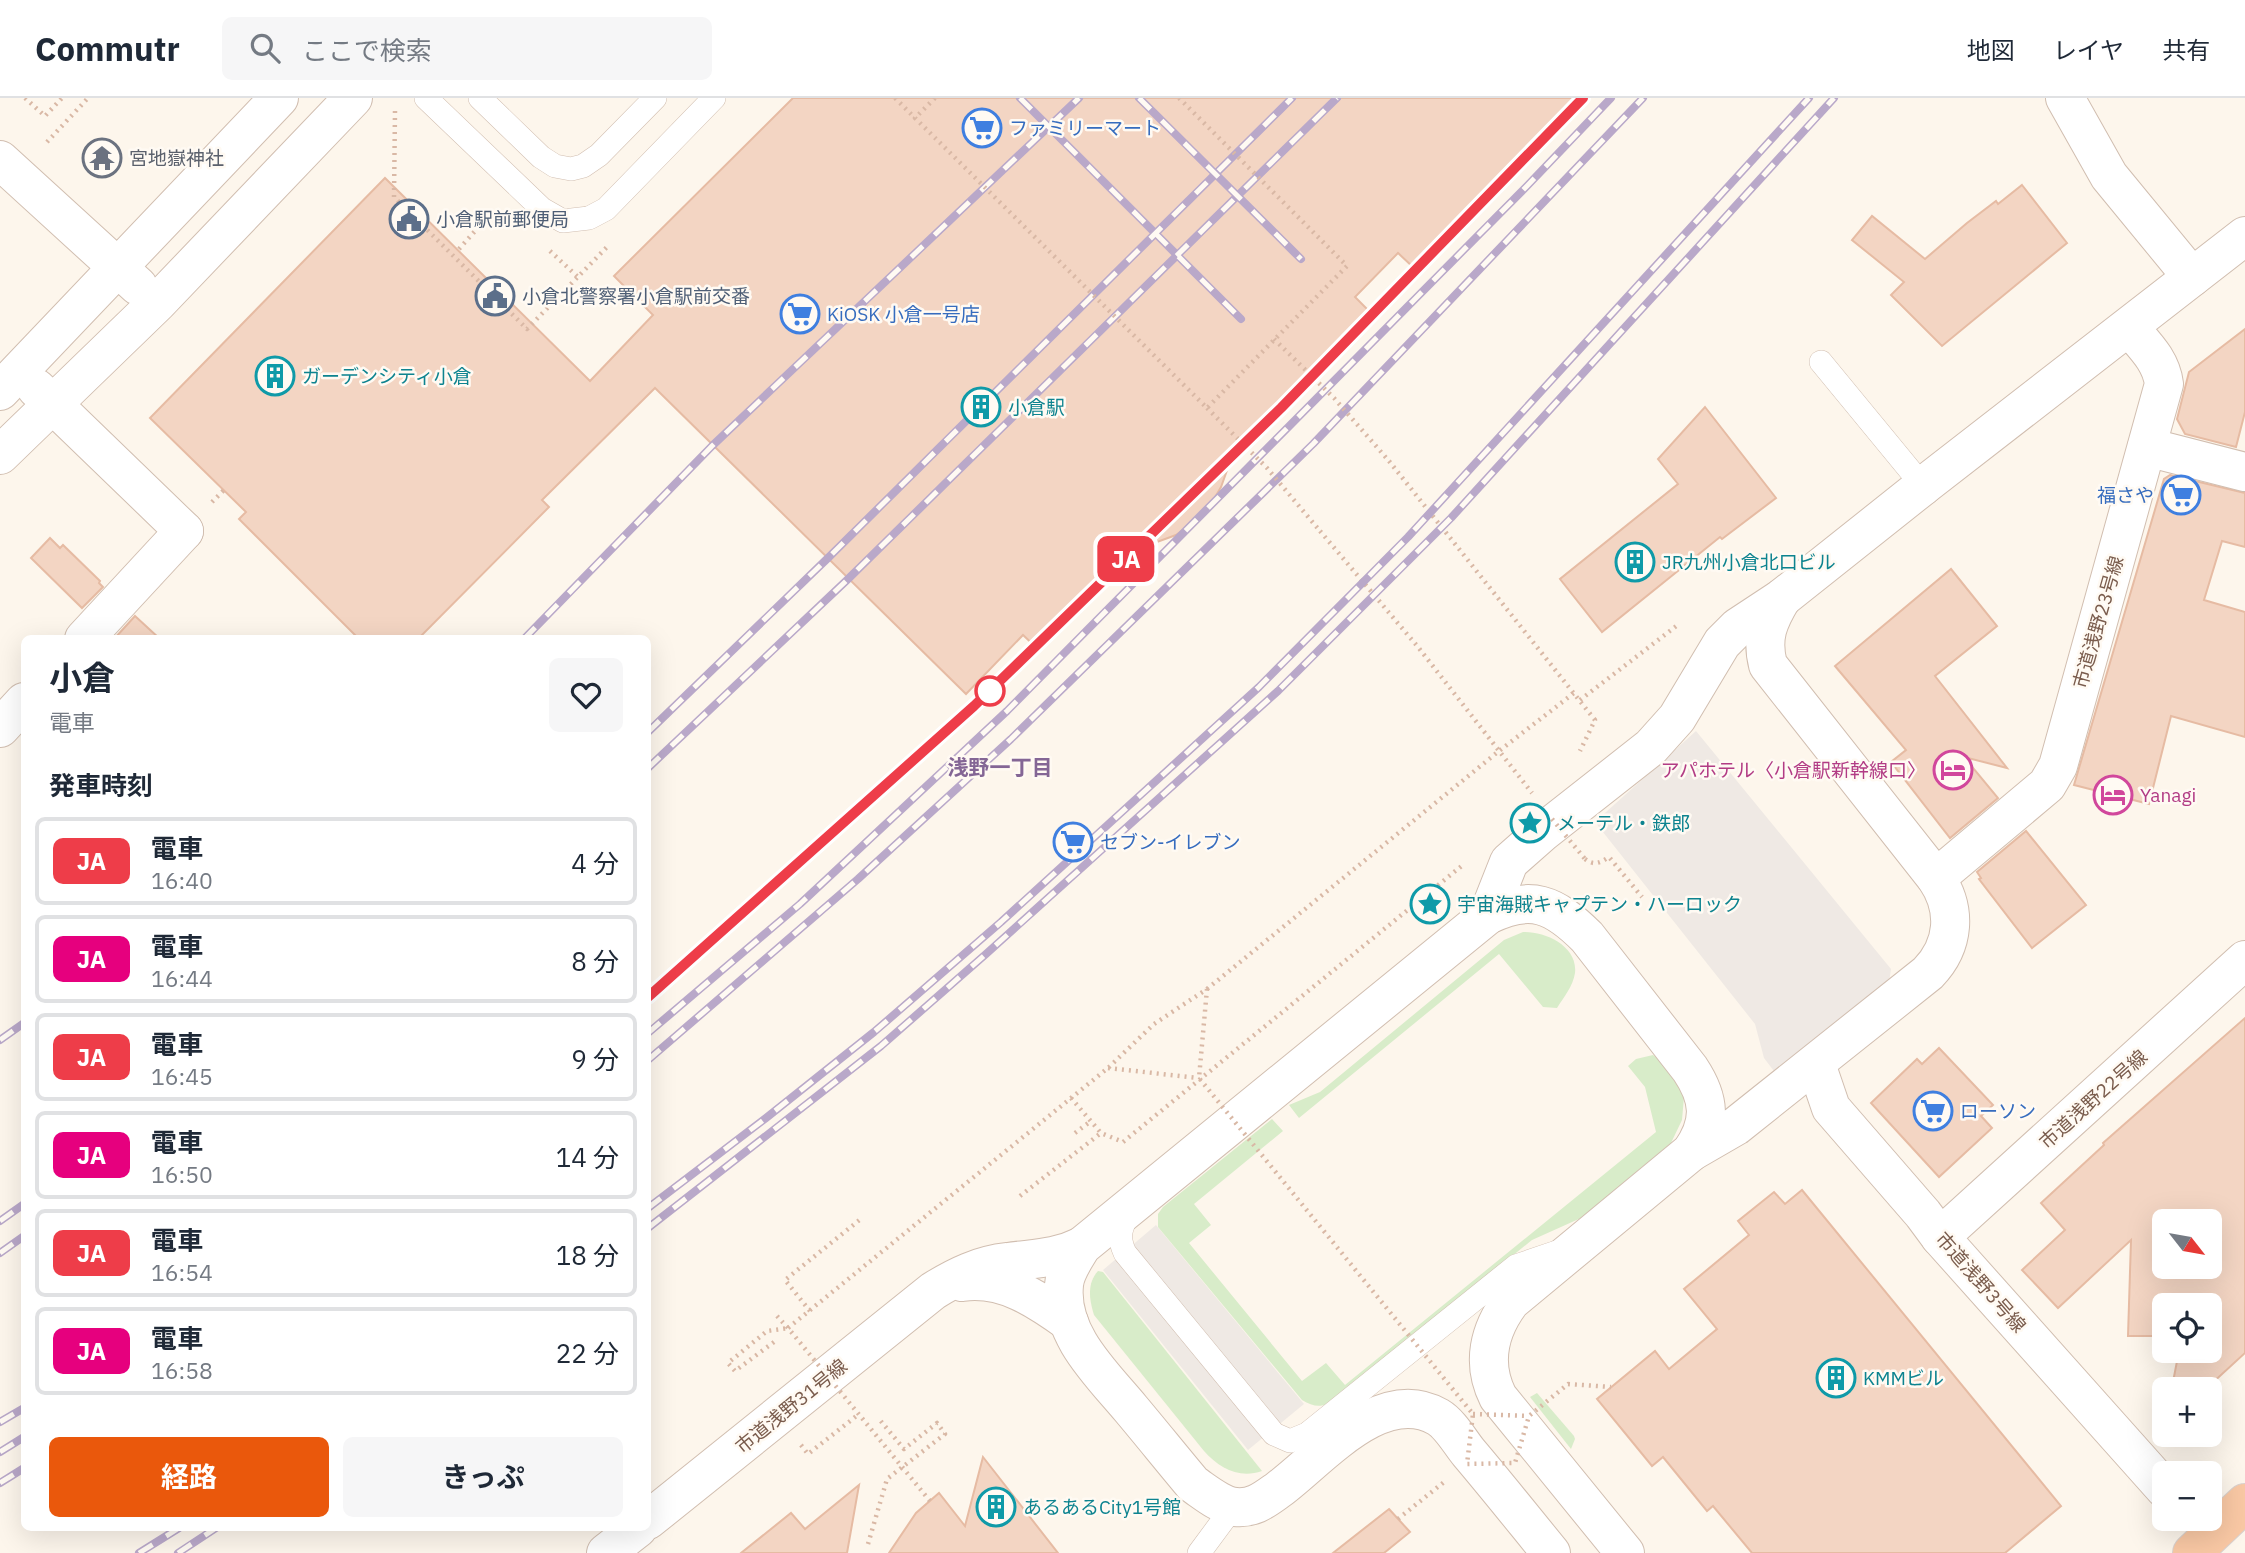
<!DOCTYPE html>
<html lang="ja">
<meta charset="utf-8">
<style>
body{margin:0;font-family:"IBM Plex Sans","Noto Sans JP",sans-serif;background:#f6f6f7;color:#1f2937;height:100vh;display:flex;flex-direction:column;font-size:26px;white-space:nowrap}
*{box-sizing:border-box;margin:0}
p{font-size:23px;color:#747a83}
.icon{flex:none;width:38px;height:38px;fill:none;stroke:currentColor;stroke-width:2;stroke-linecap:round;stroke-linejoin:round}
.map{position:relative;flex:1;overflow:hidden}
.panel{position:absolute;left:21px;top:537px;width:630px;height:896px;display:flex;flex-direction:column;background:#fff;border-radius:10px;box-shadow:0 7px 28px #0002}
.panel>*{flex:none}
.badge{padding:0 14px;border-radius:10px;font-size:24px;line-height:46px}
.needle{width:46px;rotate:121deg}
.controls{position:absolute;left:2152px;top:1111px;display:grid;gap:14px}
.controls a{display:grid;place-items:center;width:70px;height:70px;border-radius:10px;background:#fff;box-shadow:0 7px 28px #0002;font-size:35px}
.map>.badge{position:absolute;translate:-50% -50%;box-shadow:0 0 0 4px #fff}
h2{padding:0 28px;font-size:26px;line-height:63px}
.round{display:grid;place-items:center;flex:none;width:74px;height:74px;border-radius:10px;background:#f6f6f7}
.overview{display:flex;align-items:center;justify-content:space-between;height:119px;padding:0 28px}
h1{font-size:33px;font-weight:700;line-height:52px}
.action{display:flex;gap:14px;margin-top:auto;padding:14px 28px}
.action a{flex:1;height:80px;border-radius:10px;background:#ea580c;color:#fff;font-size:28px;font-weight:700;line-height:80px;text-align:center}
.action a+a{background:#f6f6f7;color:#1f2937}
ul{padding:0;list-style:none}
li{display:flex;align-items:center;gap:21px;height:88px;margin:0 14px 10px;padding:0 14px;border:4px solid #e0e1e3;border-radius:10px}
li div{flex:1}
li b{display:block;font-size:26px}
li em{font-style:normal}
li .badge{min-width:77px;font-weight:700;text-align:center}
header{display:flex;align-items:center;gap:42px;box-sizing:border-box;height:98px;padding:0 35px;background:#fff;border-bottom:2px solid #e0e1e3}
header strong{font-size:33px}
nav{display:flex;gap:38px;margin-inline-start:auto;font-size:24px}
.search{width:490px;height:63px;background:#f6f6f7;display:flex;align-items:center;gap:18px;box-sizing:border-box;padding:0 24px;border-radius:10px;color:#747a83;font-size:26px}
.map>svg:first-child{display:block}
</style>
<header>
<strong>Commutr</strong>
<div class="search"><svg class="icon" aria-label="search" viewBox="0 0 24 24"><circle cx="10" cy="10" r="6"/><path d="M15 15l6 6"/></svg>ここで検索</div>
<nav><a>地図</a><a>レイヤ</a><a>共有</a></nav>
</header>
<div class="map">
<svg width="2245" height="1455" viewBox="0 0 2245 1455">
<rect width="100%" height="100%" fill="#fdf6ec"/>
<g fill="#efe9e4">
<path d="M 1696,633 L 1891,871 L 1888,891 L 1780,981 L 1764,960 L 1755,926 L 1595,724 Z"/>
<path d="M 1156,1127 L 1304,1306 L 1248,1352 L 1103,1172 Z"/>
</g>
<g fill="#d8ecc9">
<path d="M 1523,834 C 1545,833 1578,848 1575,875 C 1573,888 1564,899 1557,910 L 1543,909 L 1499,856 L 1299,1020 L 1289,1007 L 1320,994 L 1504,842 Z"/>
<path d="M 1653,957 L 1668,968 L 1684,999 L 1682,1022 L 1671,1045 L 1581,1120 L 1532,1142 L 1337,1300 C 1324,1310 1315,1310 1302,1302 L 1158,1129 L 1158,1116 L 1163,1109 L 1272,1021 L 1283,1033 L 1194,1106 L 1211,1127 L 1189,1145 L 1302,1283 L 1326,1265 L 1345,1287 L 1656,1034 L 1645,989 L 1628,968 L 1636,961 Z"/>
<path d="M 1098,1173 L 1103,1174 L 1262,1373 C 1239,1381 1219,1370 1204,1353 L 1094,1217 C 1089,1201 1087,1185 1098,1173 Z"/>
<path d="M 1537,1295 L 1574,1338 L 1575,1341 L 1571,1351 L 1530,1299 Z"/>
</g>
<g fill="#f3d5c3" stroke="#e6bba3" stroke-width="2" fill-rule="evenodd">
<path d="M 793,0 L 1577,0 L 1413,169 L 1398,155 L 1355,199 L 1368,212 L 1351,229 L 1359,238 L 1230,364 L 1221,389 L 1210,408 L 1195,423 L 1176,437 L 1143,449 L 1039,552 L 1023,537 L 966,596 L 655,290 L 542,402 L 549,409 L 418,541 L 359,541 L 239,421 L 246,414 L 150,320 L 385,80 L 590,283 L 653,217 L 614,178 Z"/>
<path d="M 2022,87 L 2067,145 L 1942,248 L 1891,197 L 1904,184 L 1852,142 L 1872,118 L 1925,161 L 1967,125 L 1996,103 L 1998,106 Z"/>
<path d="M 2245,231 L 2245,314 L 2236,349 L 2185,336 L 2177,321 L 2189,274 Z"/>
<path d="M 1705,309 L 1776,400 L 1722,441 L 1720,439 L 1602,534 L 1560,481 L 1678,386 L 1658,361 Z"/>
<path d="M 2170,377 L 2245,395 L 2245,449 L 2222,443 L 2204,502 L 2245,514 L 2245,639 L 2171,618 L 2149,706 L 2074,687 L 2164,381 Z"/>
<path d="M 50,440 L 60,450 L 63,447 L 100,483 L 99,485 L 103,489 L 82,510 L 31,460 Z"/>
<path d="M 1951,471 L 1997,528 L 1935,578 L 2007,670 L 1964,659 L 1998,700 L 1950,740 L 1891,664 L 1906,652 L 1835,568 Z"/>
<path d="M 135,518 L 160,541 L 114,541 Z"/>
<path d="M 2026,733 L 2086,807 L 2032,850 L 1979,781 L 1981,780 L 1977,774 Z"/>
<path d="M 2245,920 L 2245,1255 L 2209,1288 L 2172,1289 L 2179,1253 L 2210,1253 L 2210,1208 L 2165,1208 L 2165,1238 L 2128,1238 L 2131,1142 L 2058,1210 L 2022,1172 L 2065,1132 L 2041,1105 L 2104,1047 L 2103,1045 ZM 2165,1124 L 2210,1124 L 2210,1169 L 2165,1169 Z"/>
<path d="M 1939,950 L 1993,1007 L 1981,1018 L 1992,1030 L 1939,1079 L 1871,1005 L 1917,961 L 1922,966 Z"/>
<path d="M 1802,1092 L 2061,1408 L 2005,1455 L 1752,1455 L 1713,1408 L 1707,1413 L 1663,1359 L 1652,1368 L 1597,1301 L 1655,1253 L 1669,1271 L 1717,1231 L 1684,1191 L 1749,1137 L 1738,1123 L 1774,1094 L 1785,1106 Z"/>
<path d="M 983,1359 L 1058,1455 L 889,1455 L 916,1415 L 939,1395 L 965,1428 Z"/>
<path d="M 859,1387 L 847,1455 L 741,1455 L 791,1415 L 805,1431 Z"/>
<path d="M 1389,1411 L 1410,1434 L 1384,1455 L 1333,1455 Z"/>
</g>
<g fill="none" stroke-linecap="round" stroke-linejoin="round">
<defs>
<g id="service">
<path d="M 426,0 L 542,111 L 563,123 L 589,120 L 606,111 L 714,0"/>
<path d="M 480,0 L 541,59 L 555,68 L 571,71 L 583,68 L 599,57 L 655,0"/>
<path d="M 1821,264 L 1923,388"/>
<path d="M 1129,1113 C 1121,1130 1117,1138 1125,1155 L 1274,1336 L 1290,1343 L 1307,1336 L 1516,1168 L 1557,1154"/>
<path d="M 1199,1455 L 1233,1409"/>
</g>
<g id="minor">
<path d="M 2065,0 L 2109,78 L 2192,179"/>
<path d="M 2147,349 L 2245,374"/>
<path d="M 1923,388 L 2245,138"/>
<path d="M 84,541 L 184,433"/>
<path d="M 0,630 L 24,604"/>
<path d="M 1936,780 L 2047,687 L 2058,668 L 2164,286 C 2161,262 2144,247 2129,229"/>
<path d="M 1816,966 L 1831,1010 L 1923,1116 L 1940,1139"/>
</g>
<g id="tertiary">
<path d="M 0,62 L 138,188"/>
<path d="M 36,290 L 184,433"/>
<path d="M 0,293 L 279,0"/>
<path d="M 0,357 L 157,205 L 353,0"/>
<path d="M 1488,817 L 1509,764 L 1543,734 L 1651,649 L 1677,620 L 1722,545 L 1738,529 L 1782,500 L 1923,388"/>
<path d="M 1691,1054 L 1736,1028 L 1928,875 C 1955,847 1957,811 1936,780 L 1768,567 C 1761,540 1768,523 1782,500"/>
<path d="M 962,1184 C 1003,1178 1037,1201 1069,1224"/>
<path d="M 2165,1391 L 1940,1139 L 2245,862"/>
<path d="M 648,1422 L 933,1193 C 957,1178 980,1167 1008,1164 C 1037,1160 1055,1161 1082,1148"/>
<path d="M 606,1455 L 638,1430"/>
<path d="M 1551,1455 C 1524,1422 1497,1388 1469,1355 C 1460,1344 1450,1326 1438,1319 C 1381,1286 1320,1361 1278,1392 C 1264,1402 1253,1411 1235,1409 C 1220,1407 1205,1394 1193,1386 C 1172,1361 1152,1336 1131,1311 C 1102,1276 1059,1237 1064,1187 C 1065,1173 1075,1160 1082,1148 L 1488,817 C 1531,796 1554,806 1587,839 L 1690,971 C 1710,1001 1712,1024 1691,1054 L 1511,1203 C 1489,1232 1481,1265 1498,1299 L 1625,1455"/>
</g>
<path id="trunk" d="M 2192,1455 L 2245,1405"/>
</defs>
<use href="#service" stroke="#d1beb0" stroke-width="24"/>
<use href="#minor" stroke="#d1beb0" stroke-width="40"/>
<use href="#tertiary" stroke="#d1beb0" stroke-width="40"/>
<use href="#trunk" stroke="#dad1cd" stroke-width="40"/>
<g stroke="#d9b8a5" stroke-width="4.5" stroke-dasharray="2 5" stroke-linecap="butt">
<path d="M 25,0 L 45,18 L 62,0"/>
<path d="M 895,0 L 915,20"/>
<path d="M 395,13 L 394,99 L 527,231 L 607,149"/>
<path d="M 47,44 L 88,0"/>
<path d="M 459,151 L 485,122"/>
<path d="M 550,153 L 578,179"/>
<path d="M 1389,363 L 1595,622 L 1580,653"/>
<path d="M 212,404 L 224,392"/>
<path d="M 1320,433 L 1418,549 L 1532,695"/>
<path d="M 1580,602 L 1679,526"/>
<path d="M 1585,761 C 1594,768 1600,765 1609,759 L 1642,799"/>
<path d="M 1207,891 L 1499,653 L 1574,595"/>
<path d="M 1108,970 L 1198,980"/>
<path d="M 1071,1000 L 1101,1035 L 1123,1044 L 1464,766"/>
<path d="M 1075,1035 L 1091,1023"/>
<path d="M 1020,1098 L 1101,1035"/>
<path d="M 810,1213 L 785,1182 L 862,1120"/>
<path d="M 777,1218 L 788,1230"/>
<path d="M 774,1244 L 735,1273 L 728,1265 L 767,1233 L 788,1230"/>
<path d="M 801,1347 L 808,1356 L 859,1316"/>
<path d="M 1398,1421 L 1444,1384"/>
<path d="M 868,1446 L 887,1381 L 945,1336 L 937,1325 L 904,1351 L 879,1321"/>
</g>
<use href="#service" stroke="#fff" stroke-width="23"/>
<use href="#minor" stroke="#fff" stroke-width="38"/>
<use href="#tertiary" stroke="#fff" stroke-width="38"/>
<use href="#trunk" stroke="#f9c8a4" stroke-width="38"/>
<defs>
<g id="rail">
<path d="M 1020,0 L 1241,221"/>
<path d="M 1139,0 L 1301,161"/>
<path d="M 524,541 L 712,348 L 1079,0"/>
<path d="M 648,634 L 829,459 L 1292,0"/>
<path d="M 648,670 L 846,483 L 1337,0"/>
<path d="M 648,899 L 974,608 L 1281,310 L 1583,0"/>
<path d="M 648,935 L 800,806 L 1007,613 L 1527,88 L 1611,0"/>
<path d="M 0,942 L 24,925"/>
<path d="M 648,962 L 858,781 L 1011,641 L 1313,346 L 1643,0"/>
<path d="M 648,1110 L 766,1020 L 874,934 L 1001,824 L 1259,589 L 1408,439 L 1809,0"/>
<path d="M 0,1123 L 24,1106"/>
<path d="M 648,1130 L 881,948 L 986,856 L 1278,593 L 1451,420 L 1834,0"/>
<path d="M 0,1155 L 24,1138"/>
<path d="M 0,1324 L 24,1310"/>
<path d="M 0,1354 L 24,1339"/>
<path d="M 0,1385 L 24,1370"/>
<path d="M 139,1455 L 179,1430"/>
<path d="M 178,1455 L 216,1430"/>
</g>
</defs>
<use href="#rail" stroke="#b9a8c9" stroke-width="8"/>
<use href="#rail" stroke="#fffaf3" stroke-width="5" stroke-dasharray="16" stroke-linecap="butt"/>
<g stroke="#d9b8a5" stroke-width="4.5" stroke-dasharray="2 5" stroke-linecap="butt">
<path d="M 935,0 L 915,20 L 1207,310 L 1347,168 L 1179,0"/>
<path d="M 1274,241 L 1334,300 L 1389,363"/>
<path d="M 1207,310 L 1267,370 L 1320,433"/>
<path d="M 1552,721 L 1585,761"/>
<path d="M 1473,1316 L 1529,1318"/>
<path d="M 930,1403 L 788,1230 L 1108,970 L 1154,926 L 1207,891 L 1199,980 L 1473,1316 L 1467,1366 L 1515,1365 L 1529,1318 L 1568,1286 L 1611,1289"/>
</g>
</g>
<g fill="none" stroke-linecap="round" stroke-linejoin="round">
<defs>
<path id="line" d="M 648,899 L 974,608 L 1281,310 L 1583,0"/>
</defs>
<use href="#line" stroke="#fff" stroke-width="16"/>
<use href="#line" stroke="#ee3d49" stroke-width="10"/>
</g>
<defs>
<symbol id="supermarket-ring" viewBox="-11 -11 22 22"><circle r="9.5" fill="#fffaf3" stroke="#3f7fe0" stroke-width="1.5"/><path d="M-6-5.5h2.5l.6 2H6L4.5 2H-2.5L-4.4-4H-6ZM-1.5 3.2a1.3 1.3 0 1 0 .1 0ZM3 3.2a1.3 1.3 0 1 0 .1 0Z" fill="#3f7fe0"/></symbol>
<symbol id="temple-ring" viewBox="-11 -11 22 22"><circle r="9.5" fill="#fffaf3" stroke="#6b7280" stroke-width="1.5"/><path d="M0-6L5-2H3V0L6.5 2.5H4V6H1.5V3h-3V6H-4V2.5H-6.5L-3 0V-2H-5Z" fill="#6b7280"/></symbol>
<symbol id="civic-ring" viewBox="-11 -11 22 22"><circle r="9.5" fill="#fffaf3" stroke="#5c6f8a" stroke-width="1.5"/><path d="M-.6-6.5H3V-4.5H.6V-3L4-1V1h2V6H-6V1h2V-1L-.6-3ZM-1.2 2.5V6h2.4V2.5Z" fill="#5c6f8a"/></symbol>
<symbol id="building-ring" viewBox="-11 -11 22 22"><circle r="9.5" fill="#fffaf3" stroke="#0f9aa8" stroke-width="1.5"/><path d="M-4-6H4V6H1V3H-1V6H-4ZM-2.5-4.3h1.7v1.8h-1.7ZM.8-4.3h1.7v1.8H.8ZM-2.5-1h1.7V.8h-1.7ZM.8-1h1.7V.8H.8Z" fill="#0f9aa8"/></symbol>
<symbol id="hotel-ring" viewBox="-11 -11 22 22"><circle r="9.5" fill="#fffaf3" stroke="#d1479c" stroke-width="1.5"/><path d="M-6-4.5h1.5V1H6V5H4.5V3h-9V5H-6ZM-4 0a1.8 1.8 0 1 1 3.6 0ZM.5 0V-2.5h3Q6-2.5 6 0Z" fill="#d1479c"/></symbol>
<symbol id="sight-ring" viewBox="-11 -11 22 22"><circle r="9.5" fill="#fffaf3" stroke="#0f9aa8" stroke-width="1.5"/><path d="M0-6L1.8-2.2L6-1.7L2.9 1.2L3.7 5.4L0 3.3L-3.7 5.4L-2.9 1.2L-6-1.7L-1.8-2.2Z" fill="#0f9aa8"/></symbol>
</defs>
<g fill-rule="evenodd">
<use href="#supermarket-ring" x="960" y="8" width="44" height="44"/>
<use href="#temple-ring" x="80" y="38" width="44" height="44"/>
<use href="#civic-ring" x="387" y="99" width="44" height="44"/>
<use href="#civic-ring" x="473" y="176" width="44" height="44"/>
<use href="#supermarket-ring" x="778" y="194" width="44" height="44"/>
<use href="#building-ring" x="253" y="256" width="44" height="44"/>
<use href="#building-ring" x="959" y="287" width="44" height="44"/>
<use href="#supermarket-ring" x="2159" y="375" width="44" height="44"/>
<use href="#building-ring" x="1613" y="442" width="44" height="44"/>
<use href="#hotel-ring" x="1931" y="650" width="44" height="44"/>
<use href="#hotel-ring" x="2091" y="675" width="44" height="44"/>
<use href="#sight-ring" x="1508" y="703" width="44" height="44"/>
<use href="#supermarket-ring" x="1051" y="722" width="44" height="44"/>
<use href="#sight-ring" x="1408" y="784" width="44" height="44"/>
<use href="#supermarket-ring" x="1911" y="991" width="44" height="44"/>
<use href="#building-ring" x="1814" y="1258" width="44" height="44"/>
<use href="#building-ring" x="974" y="1387" width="44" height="44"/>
</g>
<circle fill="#fff" stroke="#ee3d49" stroke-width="3.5" cx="990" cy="593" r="14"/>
<g text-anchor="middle" stroke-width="5" stroke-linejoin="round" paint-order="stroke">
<g font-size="19" fill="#366cbe" stroke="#fffaf3" text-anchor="start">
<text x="1009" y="37">ファミリーマート</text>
<text x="827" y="223">KiOSK 小倉一号店</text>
<text x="2154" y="404" text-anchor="end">福さや</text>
<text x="1100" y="751">セブン-イレブン</text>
<text x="1960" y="1020">ローソン</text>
</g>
<g font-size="19" fill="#5b616d" stroke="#fffaf3" text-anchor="start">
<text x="129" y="67">宮地嶽神社</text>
</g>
<g font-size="19" fill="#4e5e75" stroke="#fffaf3" text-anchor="start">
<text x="436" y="128">小倉駅前郵便局</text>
<text x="522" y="205">小倉北警察署小倉駅前交番</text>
</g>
<g font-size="19" fill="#0d838f" stroke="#fffaf3" text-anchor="start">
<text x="302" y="285">ガーデンシティ小倉</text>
<text x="1008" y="316">小倉駅</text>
<text x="1662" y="471">JR九州小倉北口ビル</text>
<text x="1557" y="732">メーテル・鉄郎</text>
<text x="1457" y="813">宇宙海賊キャプテン・ハーロック</text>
<text x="1863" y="1287">KMMビル</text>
<text x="1023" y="1416">あるあるCity1号館</text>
</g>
<g font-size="19" fill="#7a5c4d" stroke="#fffaf3">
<text transform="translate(2098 524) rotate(-74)" y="7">市道浅野23号線</text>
<text transform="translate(2093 1001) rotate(-42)" y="7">市道浅野22号線</text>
<text transform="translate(1981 1184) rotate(49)" y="7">市道浅野3号線</text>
<text transform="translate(791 1308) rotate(-39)" y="7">市道浅野31号線</text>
</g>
<g font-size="19" fill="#b23c85" stroke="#fffaf3" text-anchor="end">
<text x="1926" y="679">アパホテル〈小倉駅新幹線口〉</text>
<text x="2140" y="704" text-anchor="start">Yanagi</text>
</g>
<g font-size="21" font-weight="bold" fill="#846695" stroke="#fffaf3">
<text x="1000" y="677">浅野一丁目</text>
</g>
</g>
</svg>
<div class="controls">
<a><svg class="needle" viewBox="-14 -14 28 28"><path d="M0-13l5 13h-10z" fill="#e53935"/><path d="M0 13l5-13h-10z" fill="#747a83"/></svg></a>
<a><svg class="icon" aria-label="locate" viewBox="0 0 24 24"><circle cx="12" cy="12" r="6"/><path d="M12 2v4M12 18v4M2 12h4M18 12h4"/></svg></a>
<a>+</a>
<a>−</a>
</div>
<b class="badge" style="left:1126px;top:461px;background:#ee3d49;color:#fff">JA</b>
<section class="panel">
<div class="overview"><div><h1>小倉</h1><p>電車</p></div><a class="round"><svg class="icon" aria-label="heart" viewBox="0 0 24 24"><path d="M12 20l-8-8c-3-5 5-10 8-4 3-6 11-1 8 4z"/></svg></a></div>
<h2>発車時刻</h2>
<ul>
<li><span class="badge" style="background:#ee3d49;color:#fff">JA</span><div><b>電車</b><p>16:40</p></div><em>4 分</em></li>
<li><span class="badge" style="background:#e6007e;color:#fff">JA</span><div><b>電車</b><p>16:44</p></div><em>8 分</em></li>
<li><span class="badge" style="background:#ee3d49;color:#fff">JA</span><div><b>電車</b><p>16:45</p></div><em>9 分</em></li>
<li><span class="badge" style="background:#e6007e;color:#fff">JA</span><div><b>電車</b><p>16:50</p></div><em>14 分</em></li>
<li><span class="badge" style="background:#ee3d49;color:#fff">JA</span><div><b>電車</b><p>16:54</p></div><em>18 分</em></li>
<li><span class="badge" style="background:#e6007e;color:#fff">JA</span><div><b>電車</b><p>16:58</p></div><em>22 分</em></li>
</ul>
<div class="action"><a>経路</a><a>きっぷ</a></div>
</section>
</div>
